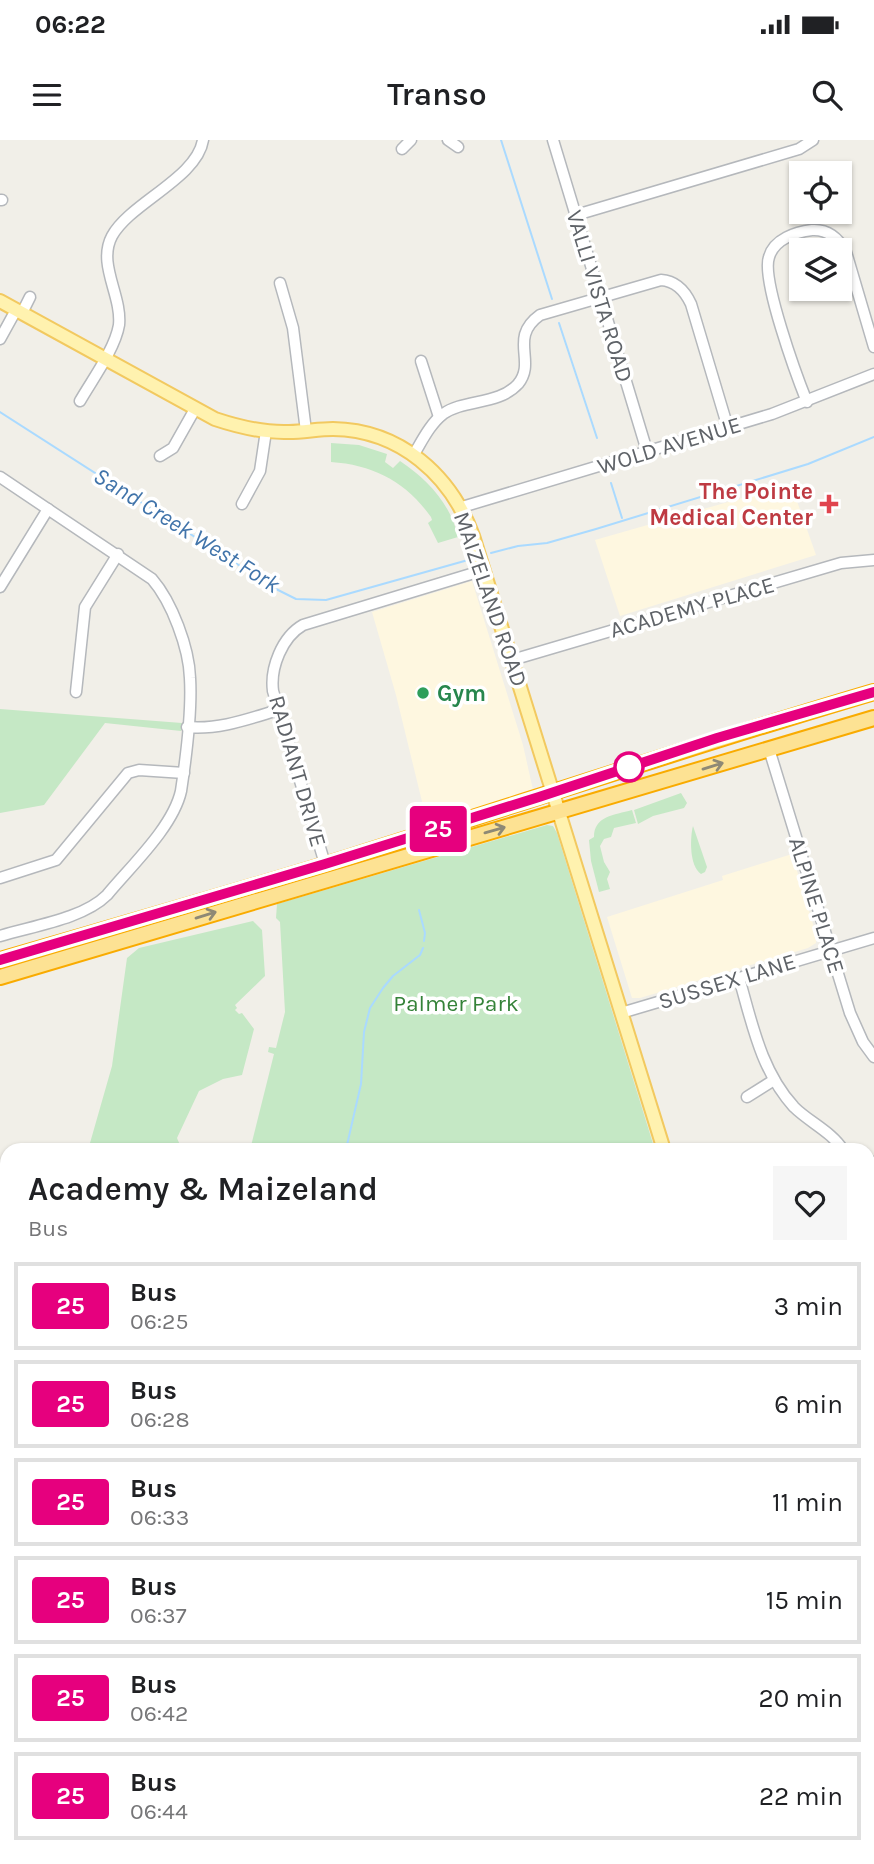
<!DOCTYPE html>
<style>
body{margin:0;font-family:Karla,sans-serif;background:#f6f6f6;color:#202124;height:100vh;display:flex;flex-direction:column;font-size:26px;white-space:nowrap}
*{box-sizing:border-box;margin:0}
p{font-size:23px;color:#757577}
.icon{flex:none;width:38px;height:38px;fill:none;stroke:currentColor;stroke-width:2;stroke-linecap:round;stroke-linejoin:round}
.map{position:relative;flex:1;overflow:hidden}
.sheet{position:absolute;left:0px;top:1003px;width:875px;height:723px;display:flex;flex-direction:column;background:#fff;border-radius:21px 21px 0 0;box-shadow:0 2px 5px #0004}
.sheet>*{flex:none}
.badge{padding:0 14px;border-radius:5px;font-size:24px;line-height:46px}
.tools{position:absolute;left:789px;top:21px;display:grid;gap:14px}
.tools a{display:grid;place-items:center;width:63px;height:63px;border-radius:0px;background:#fff;box-shadow:0 2px 5px #0004;font-size:35px}
.map>.badge{position:absolute;translate:-50% -50%;box-shadow:0 0 0 4px #fff}
.round{display:grid;place-items:center;flex:none;width:74px;height:74px;border-radius:0px;background:#f6f6f6}
.head{display:flex;align-items:center;justify-content:space-between;height:119px;padding:0 28px}
h1{font-size:33px;font-weight:600;line-height:52px}
ul{padding:0;list-style:none}
li{display:flex;align-items:center;gap:21px;height:88px;margin:0 14px 10px;padding:0 14px;border:4px solid #e0e0e0;border-radius:0px}
li div{flex:1}
li b{display:block;font-size:26px}
li em{font-style:normal}
li .badge{min-width:77px;font-weight:700;text-align:center}
.status{display:flex;justify-content:space-between;align-items:center;height:49px;padding:0 35px;background:#fff;direction:ltr}
.status svg{height:19px;fill:currentColor}
header{display:flex;justify-content:space-between;align-items:center;height:91px;padding:0 28px;background:#fff;font-size:32px;font-weight:600}
.map>svg:first-child{display:block}
</style>
<div class="status"><b>06:22</b><svg viewBox="0 0 49 12"><path d="M0 12V9h3v3zM5 12V6h3v6zM10 12V3h3v9zM15 12V0h3v12zM26 1h20v11H26zM47 4h2v5h-2z"/></svg></div>
<header><svg class="icon" aria-label="menu" viewBox="0 0 24 24"><path d="M4 6h16M4 12h16M4 18h16"/></svg>Transo<svg class="icon" aria-label="search" viewBox="0 0 24 24"><circle cx="10" cy="10" r="6"/><path d="M15 15l6 6"/></svg></header>
<div class="map">
<svg width="874" height="1724" viewBox="0 0 874 1724">
<rect width="100%" height="100%" fill="#f1efe8"/>
<g fill="#fef7e0">
<path d="M 791,344 L 816,415 L 620,476 L 595,400 Z"/>
<path d="M 472,441 L 523,605 L 533,650 L 428,686 L 396,555 L 372,472 Z"/>
<path d="M 792,714 L 816,794 L 816,803 L 808,808 L 640,858 L 632,858 L 607,777 L 723,740 L 722,736 Z"/>
</g>
<g fill="#c5e8c5">
<path d="M 331,303 L 359,305 L 387,314 L 385,322 L 393,328 L 400,321 C 427,339 451,364 458,397 L 438,403 L 428,383 L 432,380 L 431,377 C 406,342 374,325 331,322 Z"/>
<path d="M 0,569 L 182,583 L 181,591 L 105,583 L 44,665 L 0,673 Z"/>
<path d="M 681,653 L 687,663 L 684,668 L 653,676 L 638,684 L 634,670 Z"/>
<path d="M 632,670 L 636,683 L 614,688 L 611,697 L 604,699 L 600,706 L 604,722 L 610,732 L 607,739 L 610,749 L 599,752 L 591,721 L 589,700 L 594,697 C 594,676 614,675 632,670 Z"/>
<path d="M 547,685 L 553,686 L 557,693 L 655,1010 L 250,1010 L 274,914 L 268,912 L 269,907 L 276,908 L 285,872 L 280,782 L 276,778 L 277,764 Z"/>
<path d="M 693,686 L 707,727 L 705,732 L 701,734 C 689,726 690,697 693,686 Z"/>
<path d="M 253,781 L 262,790 L 265,836 L 235,865 L 237,868 L 235,870 L 239,874 L 242,873 L 254,889 L 242,935 L 223,939 L 199,951 L 177,998 L 182,1010 L 88,1010 L 112,926 L 127,818 L 139,808 Z"/>
<path d="M 0,1066 L 7,1078 L 7,1225 L 0,1197 Z"/>
<path d="M 7,1377 L 7,1718 L 564,1719 L 560,1724 L 0,1724 L 0,1382 Z"/>
</g>
<g fill="none" stroke-linecap="round" stroke-linejoin="round">
<g stroke="#aadaff" stroke-width="2">
<path d="M 501,0 L 552,159"/>
<path d="M 559,183 L 597,298"/>
<path d="M 0,272 L 276,449 L 296,459 L 326,460 L 468,420"/>
<path d="M 611,343 L 622,378"/>
<path d="M 491,413 L 518,406 L 547,403 L 596,389 L 808,324 L 874,297"/>
<path d="M 419,770 L 425,793 L 424,801"/>
<path d="M 347,1005 L 361,944 L 364,892 L 370,868 L 383,848 L 393,836 L 420,815 L 423,808"/>
</g>
<defs>
<g id="minor">
<path d="M 448,0 L 458,7"/>
<path d="M 553,0 L 647,311"/>
<path d="M 402,9 L 411,0"/>
<path d="M 0,60 L 2,60"/>
<path d="M 576,75 L 799,9 L 813,0"/>
<path d="M 280,143 L 293,188 L 306,291"/>
<path d="M 22,173 L 30,157"/>
<path d="M 0,199 L 16,170"/>
<path d="M 421,221 L 439,277"/>
<path d="M 80,261 C 92,240 115,209 119,185 C 122,155 97,124 112,96 C 130,63 197,38 203,0"/>
<path d="M 807,262 C 797,237 761,139 769,117 C 774,99 796,92 812,90 C 829,89 839,99 846,112 L 874,207"/>
<path d="M 414,314 C 422,301 430,284 443,274 C 464,259 499,265 518,244 C 537,221 508,198 540,175 L 661,140 C 676,141 685,151 691,164 L 728,288"/>
<path d="M 160,316 L 173,308 L 195,269"/>
<path d="M 0,337 L 152,439 C 172,462 189,508 190,538 C 192,571 186,618 181,651 C 173,687 131,726 107,755 C 83,779 32,786 0,796"/>
<path d="M 242,364 L 260,331 L 266,291"/>
<path d="M 462,367 L 772,274 L 874,234"/>
<path d="M 0,447 L 48,369"/>
<path d="M 512,520 L 841,423 L 874,420"/>
<path d="M 76,552 L 85,467 L 118,414"/>
<path d="M 187,587 C 219,590 248,579 278,570"/>
<path d="M 769,609 L 850,873 L 863,902 L 874,917"/>
<path d="M 325,724 L 273,551 C 270,528 282,497 303,485 L 484,430"/>
<path d="M 0,738 L 56,720 L 128,633 L 139,630 L 184,633"/>
<path d="M 739,838 C 752,883 761,931 794,967 C 809,982 832,992 843,1010"/>
<path d="M 621,873 L 874,798"/>
<path d="M 747,957 L 774,940"/>
<path d="M 868,1024 L 874,1022"/>
<path d="M 868,1137 L 874,1135"/>
<path d="M 868,1405 L 874,1408"/>
<path d="M 868,1552 L 874,1552"/>
<path d="M 0,1643 L 7,1626"/>
<path d="M 868,1679 L 874,1669"/>
<path d="M 844,1724 L 846,1718"/>
</g>
<g id="major">
<path d="M 0,161 L 215,279 C 239,287 264,293 289,292 C 304,292 318,289 333,289 C 400,290 451,335 473,396 L 664,1010"/>
<path d="M 868,1274 L 874,1277"/>
</g>
<g id="highway">
<path d="M 0,820 C 117,786 234,753 350,717 C 525,662 698,604 874,552"/>
<path d="M 0,837 L 874,578"/>
</g>
</defs>
<use href="#minor" stroke="#b5b8bc" stroke-width="13"/>
<use href="#major" stroke="#f2c960" stroke-width="16"/>
<use href="#highway" stroke="#f9ab00" stroke-width="18"/>
<use href="#minor" stroke="#fff" stroke-width="10"/>
<use href="#major" stroke="#fff2af" stroke-width="12"/>
<use href="#highway" stroke="#fde293" stroke-width="14"/>
</g>
<defs><path id="oneway-shaft" d="M-6 0H5M1.5-3L5.5 0L1.5 3" fill="none" stroke-width="1.6" stroke-linecap="round" stroke-linejoin="round" transform="scale(1.75)"/></defs>
<g stroke="#8e8975">
<use href="#oneway-shaft" transform="translate(713 626) rotate(-17)"/>
<use href="#oneway-shaft" transform="translate(495 690) rotate(-16)"/>
<use href="#oneway-shaft" transform="translate(206 775) rotate(-17)"/>
</g>
<g fill="none" stroke-linecap="round" stroke-linejoin="round">
<defs>
<path id="line" d="M 0,820 L 325,724 L 539,657 L 717,598 L 874,552"/>
</defs>
<use href="#line" stroke="#fff" stroke-width="16"/>
<use href="#line" stroke="#e6007e" stroke-width="10"/>
</g>
<path fill="#e0444e" stroke="#fff" stroke-width="2.5" d="M825.5 353.5h7v7h7v7h-7v7h-7v-7h-7v-7h7z"/>
<circle fill="#2e9e5b" stroke="#fff" stroke-width="2.5" cx="423" cy="553" r="7"/>
<circle fill="#fff" stroke="#e6007e" stroke-width="3.5" cx="629" cy="627" r="14"/>
<g text-anchor="middle" stroke-width="7" stroke-linejoin="round" paint-order="stroke">
<g font-size="23" fill="#5f6368" stroke="#fff">
<text transform="translate(600 156) rotate(73)" y="8">VALLI VISTA ROAD</text>
<text transform="translate(669 305) rotate(-17)" y="8">WOLD AVENUE</text>
<text transform="translate(491 459) rotate(71)" y="8">MAIZELAND ROAD</text>
<text transform="translate(692 467) rotate(-16)" y="8">ACADEMY PLACE</text>
<text transform="translate(298 631) rotate(74)" y="8">RADIANT DRIVE</text>
<text transform="translate(817 765) rotate(73)" y="8">ALPINE PLACE</text>
<text transform="translate(727 841) rotate(-17)" y="8">SUSSEX LANE</text>
</g>
<g font-size="23" font-weight="bold" fill="#be3a42" stroke="#fff" text-anchor="end">
<text x="813" y="359">The Pointe<tspan x="813" dy="26">Medical Center</tspan></text>
</g>
<g font-size="23" font-weight="bold" fill="#27864d" stroke="#fff" text-anchor="start">
<text x="437" y="561">Gym</text>
</g>
<g font-size="23" fill="#348238" stroke="#fff">
<text x="456" y="871">Palmer Park</text>
</g>
<g font-size="24" font-style="italic" fill="#4174aa" stroke="#fff">
<text transform="translate(187 390) rotate(32)" y="8">Sand Creek West Fork</text>
</g>
</g>
</svg>
<div class="tools">
<a><svg class="icon" aria-label="locate" viewBox="0 0 24 24"><circle cx="12" cy="12" r="6"/><path d="M12 2v4M12 18v4M2 12h4M18 12h4"/></svg></a>
<a><svg class="icon" aria-label="layers" viewBox="0 0 24 24"><path d="M12 4l9 5-9 5-9-5zM3 14l9 5 9-5"/></svg></a>
</div>
<b class="badge" style="left:438px;top:689px;background:#e6007e;color:#fff">25</b>
<section class="sheet">
<div class="head"><div><h1>Academy &amp; Maizeland</h1><p>Bus</p></div><a class="round"><svg class="icon" aria-label="heart" viewBox="0 0 24 24"><path d="M12 20l-8-8c-3-5 5-10 8-4 3-6 11-1 8 4z"/></svg></a></div>
<ul>
<li><span class="badge" style="background:#e6007e;color:#fff">25</span><div><b>Bus</b><p>06:25</p></div><em>3 min</em></li>
<li><span class="badge" style="background:#e6007e;color:#fff">25</span><div><b>Bus</b><p>06:28</p></div><em>6 min</em></li>
<li><span class="badge" style="background:#e6007e;color:#fff">25</span><div><b>Bus</b><p>06:33</p></div><em>11 min</em></li>
<li><span class="badge" style="background:#e6007e;color:#fff">25</span><div><b>Bus</b><p>06:37</p></div><em>15 min</em></li>
<li><span class="badge" style="background:#e6007e;color:#fff">25</span><div><b>Bus</b><p>06:42</p></div><em>20 min</em></li>
<li><span class="badge" style="background:#e6007e;color:#fff">25</span><div><b>Bus</b><p>06:44</p></div><em>22 min</em></li>
</ul>
</section>
</div>
